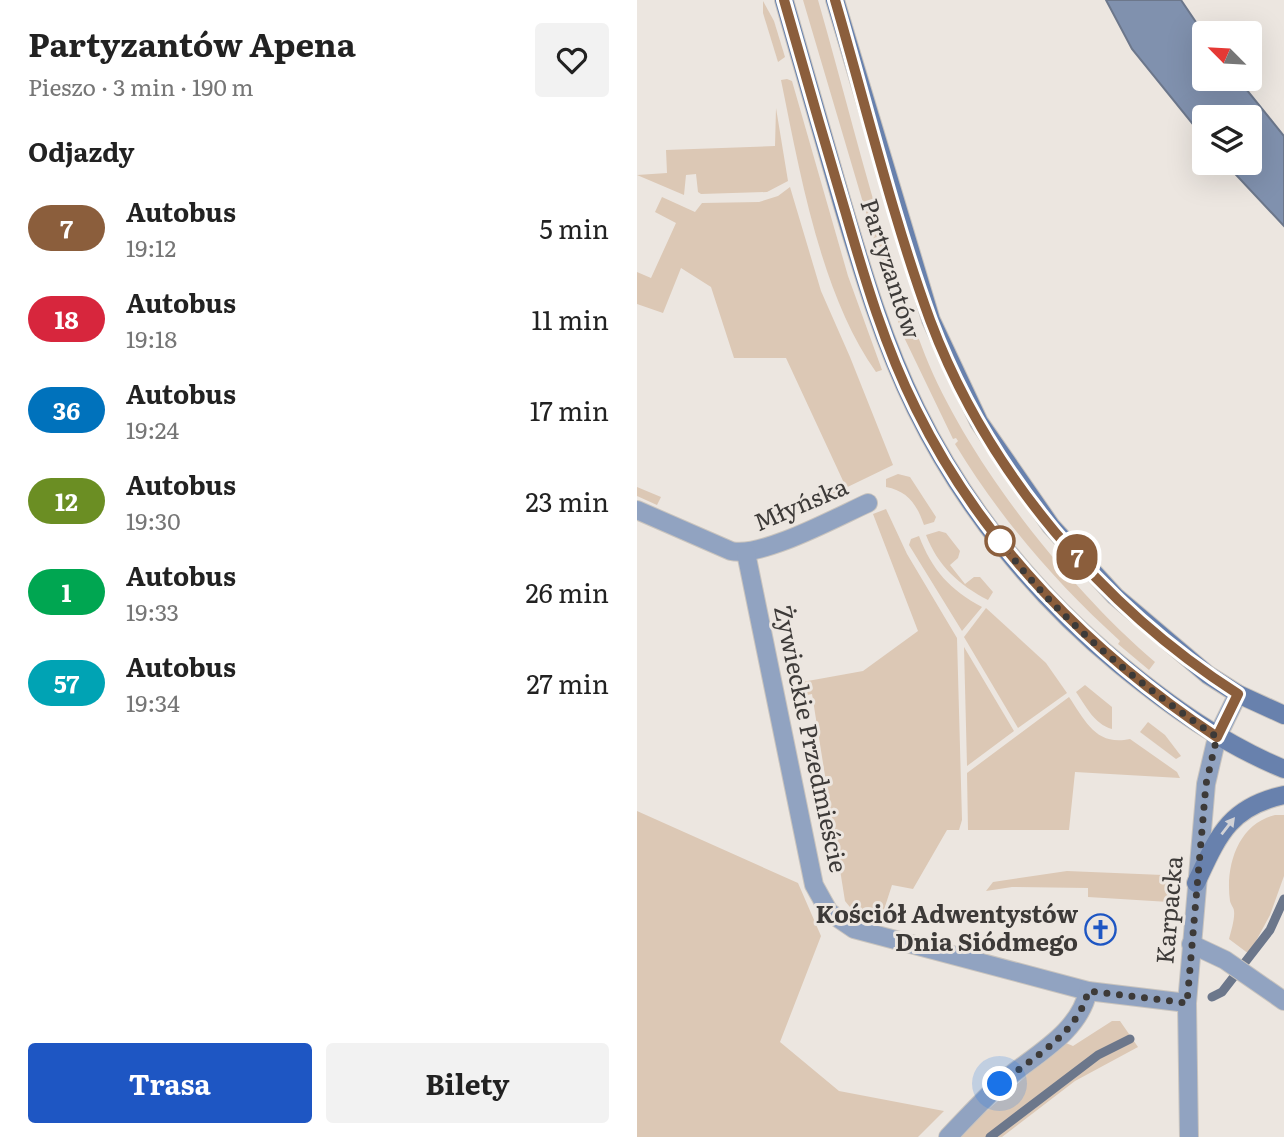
<!DOCTYPE html>
<html lang="pl">
<meta charset="utf-8">
<style>
body{margin:0;font-family:Literata,serif;background:#f2f2f2;color:#222;height:100vh;display:flex;flex-direction:column;font-size:26px;white-space:nowrap}
*{box-sizing:border-box;margin:0}
p{font-size:23px;color:#767676}
.icon{flex:none;width:38px;height:38px;fill:none;stroke:currentColor;stroke-width:2;stroke-linecap:round;stroke-linejoin:round}
.map{position:relative;flex:1;overflow:hidden}
.sheet{display:flex;flex-direction:column;background:#fff;width:637px}
.sheet>*{flex:none}
.badge{padding:0 14px;border-radius:23px;font-size:24px;line-height:46px}
.needle{width:46px;rotate:294deg}
.controls{position:absolute;left:555px;top:21px;display:grid;gap:14px}
.controls a{display:grid;place-items:center;width:70px;height:70px;border-radius:7px;background:#fff;box-shadow:0 7px 28px #0002;font-size:35px}
.you{position:absolute;width:35px;height:35px;margin:-18px;border:5px solid #fff;border-radius:50%;background:#1a73e8;box-shadow:0 0 0 10px #1a73e833}
.map>.badge{position:absolute;translate:-50% -50%;box-shadow:0 0 0 4px #fff}
h2{padding:0 28px;font-size:26px;line-height:63px}
.round{display:grid;place-items:center;flex:none;width:74px;height:74px;border-radius:7px;background:#f2f2f2}
.head{display:flex;align-items:center;justify-content:space-between;height:119px;padding:0 28px}
h1{font-size:33px;font-weight:700;line-height:52px}
.action{display:flex;gap:14px;margin-top:auto;padding:14px 28px}
.action a{flex:1;height:80px;border-radius:7px;background:#1e56c3;color:#fff;font-size:28px;font-weight:700;line-height:80px;text-align:center}
.action a+a{background:#f2f2f2;color:#222}
ul{padding:0;list-style:none}
li{display:flex;align-items:center;gap:21px;height:91px;padding:0 28px}
li div{flex:1}
li b{display:block;font-size:26px}
li em{font-style:normal}
li .badge{min-width:77px;font-weight:700;text-align:center}
main{display:flex;flex:1;min-height:0}
.map>svg:first-child{display:block}
</style>
<main>
<section class="sheet">
<div class="head"><div><h1>Partyzantów Apena</h1><p>Pieszo · 3 min · 190 m</p></div><a class="round"><svg class="icon" aria-label="heart" viewBox="0 0 24 24"><path d="M12 20l-8-8c-3-5 5-10 8-4 3-6 11-1 8 4z"/></svg></a></div>
<h2>Odjazdy</h2>
<ul>
<li><span class="badge" style="background:#8b5e3c;color:#fff">7</span><div><b>Autobus</b><p>19:12</p></div><em>5 min</em></li>
<li><span class="badge" style="background:#d7263d;color:#fff">18</span><div><b>Autobus</b><p>19:18</p></div><em>11 min</em></li>
<li><span class="badge" style="background:#0072bc;color:#fff">36</span><div><b>Autobus</b><p>19:24</p></div><em>17 min</em></li>
<li><span class="badge" style="background:#6b8e23;color:#fff">12</span><div><b>Autobus</b><p>19:30</p></div><em>23 min</em></li>
<li><span class="badge" style="background:#00a651;color:#fff">1</span><div><b>Autobus</b><p>19:33</p></div><em>26 min</em></li>
<li><span class="badge" style="background:#00a3b4;color:#fff">57</span><div><b>Autobus</b><p>19:34</p></div><em>27 min</em></li>
</ul>
<div class="action"><a>Trasa</a><a>Bilety</a></div>
</section>
<div class="map">
<svg width="647" height="1137" viewBox="0 0 647 1137">
<rect width="100%" height="100%" fill="#ece6e0"/>
<g fill="#dcc8b5">
<path d="M 166,0 L 181,0 C 215,118 243,241 288,355 C 330,460 432,589 518,662 L 512,670 L 481,644 L 483,641 C 418,582 363,518 318,444 L 321,441 L 319,438 L 316,439 L 264,331 Z"/>
<path d="M 126,1 L 137,21 L 148,57 L 141,62 L 126,13 Z"/>
<path d="M 150,79 L 155,81 L 211,276 L 245,370 L 239,372 C 184,295 163,173 144,80 Z"/>
<path d="M 139,108 L 151,181 L 130,192 L 64,194 L 61,192 L 59,174 L 49,175 L 47,195 L 0,175 L 30,173 L 29,150 L 138,146 Z"/>
<path d="M 153,187 L 184,291 L 213,357 L 256,465 L 194,495 L 186,492 L 207,483 L 149,358 L 97,358 L 74,287 L 44,268 L 26,313 L 0,304 L 0,272 L 14,278 L 39,223 L 18,212 L 25,197 L 58,212 L 65,203 L 122,202 L 141,196 Z"/>
<path d="M 261,474 L 273,477 L 299,517 L 297,522 L 287,525 C 280,505 271,491 249,487 L 249,479 Z"/>
<path d="M 0,487 L 24,497 L 20,505 L 0,496 Z"/>
<path d="M 249,509 L 270,554 L 320,638 L 325,820 L 322,830 L 310,830 L 276,889 L 255,885 L 243,922 L 217,912 L 208,901 L 175,694 L 156,698 L 154,684 L 226,671 L 281,631 L 236,514 Z"/>
<path d="M 302,531 L 309,533 L 323,551 L 321,558 L 313,565 L 328,584 L 337,577 L 343,577 L 356,592 L 351,600 C 322,585 301,566 289,535 Z"/>
<path d="M 282,536 C 295,570 313,590 345,607 L 325,631 L 272,545 L 274,539 Z"/>
<path d="M 349,608 L 409,663 L 430,693 L 381,728 L 327,637 Z"/>
<path d="M 327,647 L 377,731 L 330,766 Z"/>
<path d="M 448,685 L 475,707 L 475,729 C 457,724 449,706 439,692 Z"/>
<path d="M 432,697 C 449,722 459,746 493,739 L 540,772 L 543,778 L 438,772 L 432,830 L 331,830 L 330,773 Z"/>
<path d="M 511,722 L 528,735 L 544,756 L 539,759 L 503,732 Z"/>
<path d="M 0,811 L 161,883 L 184,936 L 143,1042 L 202,1091 L 307,1111 L 281,1137 L 0,1137 Z"/>
<path d="M 638,815 L 647,815 L 647,876 L 633,915 L 612,954 L 592,939 C 594,931 598,919 597,911 C 597,908 594,905 593,901 C 588,866 601,824 638,815 Z"/>
<path d="M 430,871 L 526,875 L 533,884 L 532,902 L 451,897 L 451,888 L 375,887 L 349,891 L 356,882 Z"/>
<path d="M 475,1021 L 483,1021 L 501,1047 L 438,1081 L 365,1137 L 320,1137 L 414,1054 L 429,1043 L 436,1046 Z"/>
</g>
<path fill="#8091ae" stroke="#6c778b" stroke-width="2" d="M 469,0 L 544,0 L 567,34 L 567,79 L 601,79 L 647,136 L 647,226 L 588,163 L 612,163 L 612,117 L 567,117 L 567,138 L 495,49 Z"/>
<g fill="none" stroke-linecap="round" stroke-linejoin="round">
<g stroke="#6c778b" stroke-width="9">
<path d="M 575,997 L 585,992 L 633,930 L 647,899"/>
<path d="M 353,1137 L 461,1055 L 493,1039"/>
</g>
<defs>
<g id="minor">
<path d="M 0,510 L 94,551 C 125,558 200,517 231,503"/>
<path d="M 109,553 L 177,885 L 192,912 L 217,929 L 451,991 L 550,1003"/>
<path d="M 554,944 L 588,960 L 647,1001"/>
<path d="M 311,1137 C 328,1119 346,1100 364,1083 C 395,1056 442,1034 451,991"/>
</g>
<path id="tertiary" d="M 552,1137 L 550,1003 L 569,784 L 580,737 L 601,694"/>
<g id="secondary">
<path d="M 147,0 C 166,66 185,133 204,199 C 225,270 246,342 279,409 C 327,507 398,595 482,664 C 533,706 586,744 647,769"/>
<path d="M 198,0 L 294,320 L 342,422 L 414,526 L 478,596 L 571,675 L 601,694 L 647,715"/>
<path d="M 559,883 C 581,836 592,807 647,795"/>
</g>
</defs>
<use href="#minor" stroke="#c9c4be" stroke-width="20"/>
<use href="#tertiary" stroke="#c9c4be" stroke-width="20"/>
<use href="#secondary" stroke="#c9c4be" stroke-width="20"/>
<use href="#minor" stroke="#91a3c1" stroke-width="18"/>
<use href="#tertiary" stroke="#91a3c1" stroke-width="18"/>
<use href="#secondary" stroke="#6881ad" stroke-width="18"/>
</g>
<defs><path id="oneway-solid" d="M-6-.8H1V-3.2L6.5 0L1 3.2V.8H-6Z" transform="scale(1.75)"/></defs>
<use fill="#d2d2d6" href="#oneway-solid" transform="translate(591 826) rotate(-52)"/>
<g fill="none" stroke-linecap="round" stroke-linejoin="round">
<defs>
<path id="line" d="M 147,0 C 167,71 188,143 209,214 C 228,280 248,347 279,409 C 346,545 455,654 580,737 L 601,694 C 465,607 350,472 293,320 C 255,216 229,106 198,0"/>
</defs>
<use href="#line" stroke="#fff" stroke-width="16"/>
<use href="#line" stroke="#8b5e3c" stroke-width="10"/>
<path stroke="#3d3a38" stroke-width="7" stroke-dasharray="0 12.6" d="M 363,541 C 421,620 500,683 580,737 L 569,784 L 550,1003 L 451,991 C 442,1033 395,1058 363,1084"/>
</g>
<defs>
<symbol id="church-ring" viewBox="-11 -11 22 22"><circle r="9.5" fill="#ece6e0" stroke="#1e56c3" stroke-width="1.5"/><path d="M-1.2-6h2.4v3.5h3.3v2.4h-3.3V6h-2.4V-.1h-3.3v-2.4h3.3Z" fill="#1e56c3"/></symbol>
</defs>
<g fill-rule="evenodd">
<use href="#church-ring" x="446" y="912" width="35" height="35"/>
</g>
<circle fill="#fff" stroke="#8b5e3c" stroke-width="3.5" cx="363" cy="541" r="14"/>
<g text-anchor="middle" stroke-width="6" stroke-linejoin="round" paint-order="stroke">
<g font-size="24" fill="#3d3a38" stroke="#ece6e0">
<text transform="translate(253 269) rotate(72)" y="8">Partyzantów</text>
<text transform="translate(164 505) rotate(-23)" y="8">Młyńska</text>
<text transform="translate(173 739) rotate(78)" y="8">Żywieckie Przedmieście</text>
<text transform="translate(533 910) rotate(-85)" y="8">Karpacka</text>
</g>
<g font-size="24" font-weight="bold" fill="#3d3a38" stroke="#ece6e0" text-anchor="end">
<text x="441" y="923">Kościół Adwentystów<tspan x="441" dy="28">Dnia Siódmego</tspan></text>
</g>
</g>
</svg>
<div class="controls">
<a><svg class="needle" viewBox="-14 -14 28 28"><path d="M0-13l5 13h-10z" fill="#e53935"/><path d="M0 13l5-13h-10z" fill="#767676"/></svg></a>
<a><svg class="icon" aria-label="layers" viewBox="0 0 24 24"><path d="M12 4l9 5-9 5-9-5zM3 14l9 5 9-5"/></svg></a>
</div>
<div class="you" style="left:363px;top:1084px"></div>
<b class="badge" style="left:440px;top:557px;background:#8b5e3c;color:#fff">7</b>
</div>
</main>
